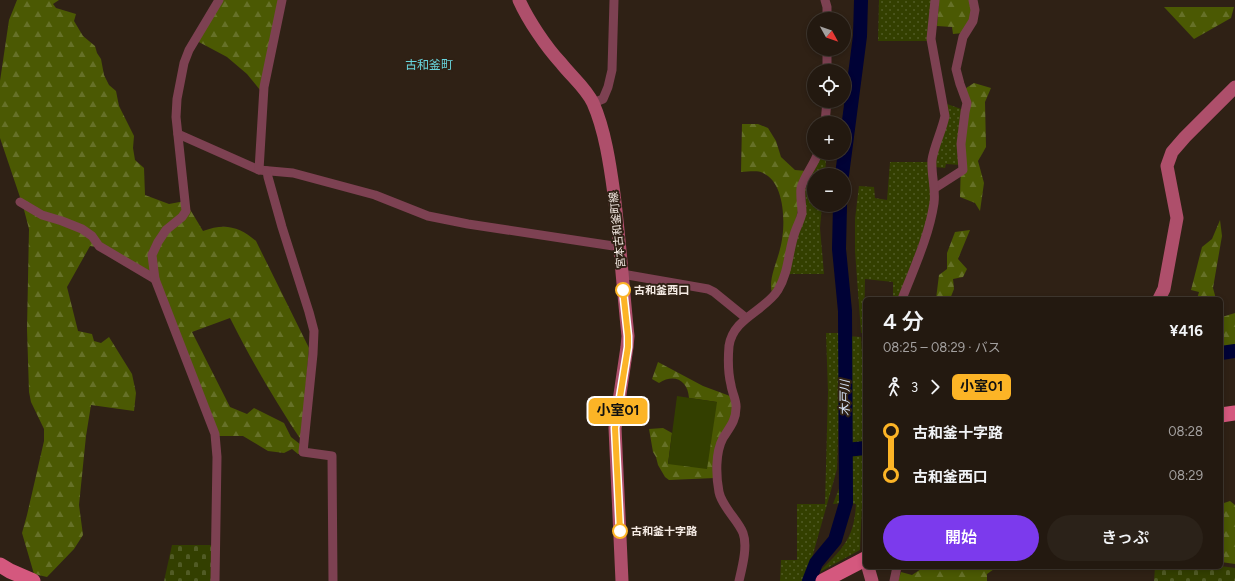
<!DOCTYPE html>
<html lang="ja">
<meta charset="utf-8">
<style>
body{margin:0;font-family:Figtree,"Noto Sans JP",sans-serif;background:#2b2219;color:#f1f3f6;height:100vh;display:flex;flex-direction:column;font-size:15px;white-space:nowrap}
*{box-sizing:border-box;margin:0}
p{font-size:13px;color:#a3a09f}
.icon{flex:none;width:22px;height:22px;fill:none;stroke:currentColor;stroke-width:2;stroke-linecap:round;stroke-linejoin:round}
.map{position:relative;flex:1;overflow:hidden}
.drawer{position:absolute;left:863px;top:297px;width:360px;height:272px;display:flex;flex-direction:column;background:#231910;border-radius:6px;box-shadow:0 2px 6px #0003,0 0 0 1px #403830}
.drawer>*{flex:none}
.badge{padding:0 8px;border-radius:6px;font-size:14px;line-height:26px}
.needle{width:26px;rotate:130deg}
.buttons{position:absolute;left:807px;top:12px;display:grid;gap:8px}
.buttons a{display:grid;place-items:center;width:44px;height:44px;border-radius:50%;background:#231910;box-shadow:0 2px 6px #0003,0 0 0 1px #403830;font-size:20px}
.map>.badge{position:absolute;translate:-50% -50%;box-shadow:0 0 0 2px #fff}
.legs{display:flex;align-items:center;gap:6px;height:44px;padding:0 20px;font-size:13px}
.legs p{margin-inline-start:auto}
.summary{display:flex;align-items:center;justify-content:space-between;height:68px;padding:0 20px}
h1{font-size:22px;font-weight:600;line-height:30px}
.primary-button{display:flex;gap:8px;margin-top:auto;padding:8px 20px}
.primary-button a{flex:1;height:46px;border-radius:24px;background:#7c3aed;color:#fff;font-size:16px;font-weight:600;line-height:46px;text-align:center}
.primary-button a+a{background:#2b2219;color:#f1f3f6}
ul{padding:0 20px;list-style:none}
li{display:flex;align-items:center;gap:14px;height:44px;font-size:15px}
li i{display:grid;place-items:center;width:6px;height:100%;margin:0 5px;background:currentColor}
li i::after{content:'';width:10px;height:10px;margin:-5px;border:3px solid;border-radius:50%;background:#231910}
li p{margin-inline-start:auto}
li:first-child i{background:linear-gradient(#0000 50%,currentColor 0)}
li:last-child i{background:linear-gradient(currentColor 50%,#0000 0)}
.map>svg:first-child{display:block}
</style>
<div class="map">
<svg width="1235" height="581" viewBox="0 0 1235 581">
<defs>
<pattern id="green-dots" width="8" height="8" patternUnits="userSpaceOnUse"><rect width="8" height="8" fill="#333f00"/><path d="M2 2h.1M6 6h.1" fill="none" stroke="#515b25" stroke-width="1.8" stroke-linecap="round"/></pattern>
<pattern id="forest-firs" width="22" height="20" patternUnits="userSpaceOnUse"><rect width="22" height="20" fill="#4b5903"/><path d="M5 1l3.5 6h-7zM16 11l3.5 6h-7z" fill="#667128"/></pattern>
<pattern id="cemetery-stones" width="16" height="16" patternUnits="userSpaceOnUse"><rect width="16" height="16" fill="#333f00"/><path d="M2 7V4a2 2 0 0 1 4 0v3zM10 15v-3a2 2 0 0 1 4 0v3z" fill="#515b25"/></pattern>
</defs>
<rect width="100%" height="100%" fill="#2f2115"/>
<g fill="url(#green-dots)">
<path d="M 879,0 L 932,0 L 928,41 L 878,41 Z"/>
<path d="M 947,104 L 964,110 L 961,165 L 946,164 L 945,168 L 935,167 L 937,151 Z"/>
<path d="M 821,153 L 826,160 L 825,175 L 814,175 L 814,205 L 822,205 L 820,228 L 824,274 L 788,274 L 806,203 L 805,189 L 807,181 Z"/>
<path d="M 890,162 L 929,162 L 931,204 L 925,227 L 899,299 L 893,299 L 893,282 L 865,279 L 864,333 L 861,333 L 855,251 L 855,219 L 859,186 L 874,187 L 875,198 L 887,200 Z"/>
<path d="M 826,333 L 841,333 L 837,469 L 806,579 L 801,581 L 780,581 L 781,560 L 797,560 L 797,504 L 825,504 L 828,392 Z"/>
<path d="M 847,336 L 861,337 L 864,392 L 863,445 L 845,447 Z"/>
<path d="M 865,451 L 865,503 L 862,503 L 860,550 L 818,573 C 842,549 854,540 856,504 L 846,503 L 833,504 L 846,470 L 844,452 Z"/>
</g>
<g fill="url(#forest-firs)">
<path d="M 17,0 L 59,0 L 53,4 L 56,8 L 76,14 L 74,21 L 83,36 L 95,46 L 97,53 L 101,59 L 104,75 L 109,85 L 116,91 L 119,106 L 134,136 L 133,148 L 135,160 L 144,168 L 145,195 L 169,204 L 185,201 L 203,231 C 224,223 239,226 256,241 L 309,348 L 301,440 C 275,401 251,360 230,318 L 192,332 L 230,407 L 247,414 L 254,408 L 284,423 L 291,437 L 301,445 L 305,454 L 298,454 L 292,449 L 284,453 L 268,451 L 243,436 L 218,436 L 158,278 L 97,247 L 90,246 L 67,287 L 78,331 L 92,334 L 94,341 L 101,343 L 109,337 L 132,374 L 136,393 L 134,411 L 91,405 L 86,436 L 79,505 L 83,535 L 74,549 L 47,577 L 34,574 L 22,533 L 27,515 L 44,441 L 44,429 L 31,402 L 29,392 L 27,329 L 29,229 L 23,206 L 0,138 L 0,81 L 9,20 Z"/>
<path d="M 222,0 L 279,0 L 260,90 L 247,74 L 227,57 L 197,41 Z"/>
<path d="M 939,0 L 973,0 L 971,21 L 963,33 L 953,34 L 952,27 L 937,26 Z"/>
<path d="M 1164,7 L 1234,7 L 1231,18 L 1194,39 Z"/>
<path d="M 974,83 L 991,88 L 985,102 L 986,147 L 978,161 L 984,183 L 980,211 L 975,203 L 960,197 L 963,90 Z"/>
<path d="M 742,124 L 758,124 L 768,128 L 776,141 L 781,157 L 795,170 L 807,171 L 784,271 L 772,293 C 768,280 777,262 780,249 C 786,228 786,183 763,173 C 757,170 748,172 741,172 Z"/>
<path d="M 1220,220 L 1222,236 L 1213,288 L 1216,299 L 1197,299 L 1199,292 L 1191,290 L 1202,247 L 1212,239 Z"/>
<path d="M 970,230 L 958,259 L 967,269 L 963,277 L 953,279 L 954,289 L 950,299 L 936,299 L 939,275 L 947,269 L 947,253 L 955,232 Z"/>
<path d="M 1235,313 L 1235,347 L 1222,349 L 1221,316 L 1222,317 Z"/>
<path d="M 658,362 L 703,386 L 730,396 L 735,406 L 727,430 L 715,478 L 669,480 L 665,477 L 658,465 L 656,457 L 653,452 L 649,429 L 663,428 L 672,433 L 668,464 L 717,402 L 689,398 C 688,380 674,373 659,383 L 652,379 Z"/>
<path d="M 1230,501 L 1235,505 L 1235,564 L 1221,562 L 1221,504 Z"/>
<path d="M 924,567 L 997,567 L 987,574 L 987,581 L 898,581 L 901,572 L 912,575 Z"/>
</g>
<g fill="url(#cemetery-stones)">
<path d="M 172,545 L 214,545 L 213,581 L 164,581 Z"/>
<path d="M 1221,566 L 1235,568 L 1235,581 L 1154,581 L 1155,567 Z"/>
</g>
<path fill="#333f00" d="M 677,396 L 717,402 L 707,469 L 668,464 Z"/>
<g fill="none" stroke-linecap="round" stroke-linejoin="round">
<g stroke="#000236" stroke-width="14">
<path d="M 842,175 L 860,36 L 861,0"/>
<path d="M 1221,353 L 1235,351"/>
<path d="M 846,450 L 865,448"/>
<path d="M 809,581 L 816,563 L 835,540 L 846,503 L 845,311 L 839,249 L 840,205"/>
</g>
<g stroke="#7d4152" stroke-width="9">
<path d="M 825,0 L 827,7 L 827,19"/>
<path d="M 827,71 L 827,49"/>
<path d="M 593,103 L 603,99 L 608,87 L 612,70 L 614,0"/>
<path d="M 825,123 L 827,101"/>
<path d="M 178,134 L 259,170 L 293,173 L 375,195 L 428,216 L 468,224 L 620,247"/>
<path d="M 259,170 L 264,87 L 282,0"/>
<path d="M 267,171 L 268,177 L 282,227 L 309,312 L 314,331 L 313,354 L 303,452 L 332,456 L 333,581"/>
<path d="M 935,188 L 963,170 L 961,144 L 965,112 L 967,103 L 960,84 L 956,69 L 963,37 L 973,21 L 975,10 L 973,0"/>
<path d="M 20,202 L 42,215 L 62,221 L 82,229 L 92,236 L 99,246 L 155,279"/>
<path d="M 622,274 L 708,289 L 714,292 L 746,318"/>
<path d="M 902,299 C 914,268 929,236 934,203 C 936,189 931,175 932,160 C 934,146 942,131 945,116 L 931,39 L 935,0"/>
<path d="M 215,581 L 217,457 L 215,434 L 155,279 L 152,255 L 158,242 L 166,230 L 182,217 L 186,211 L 176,117 L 177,99 L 184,63 L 189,50 L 219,0"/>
<path d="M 739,581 C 742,568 748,546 743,533 C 738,520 722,507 719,492 C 716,476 715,453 723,438 C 729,428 736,421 736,408 C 737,401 732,393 731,385 C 728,373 728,358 729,346 C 733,318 765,311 778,290 C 789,272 788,252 795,232 C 797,226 801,219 802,213 C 802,205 800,196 801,188 C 804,176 814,165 818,153"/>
<path d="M 894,581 L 897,567"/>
</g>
<g stroke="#ae4f6b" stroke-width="13">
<path d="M 519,0 C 528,20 546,47 561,63 C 571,76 586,88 593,103 C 605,130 610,165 614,194 C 620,242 623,289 628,336 L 627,347 L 615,428 L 622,581"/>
<path d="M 1159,299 L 1164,289 L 1177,218 L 1167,166 L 1172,152 L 1185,137 L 1235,87"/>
<path d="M 868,567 L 872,581"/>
</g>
<g stroke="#d4587e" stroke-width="15">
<path d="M 1221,415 L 1235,413"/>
<path d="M 0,565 L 10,571 L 33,581"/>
<path d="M 823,581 L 865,559"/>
</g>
</g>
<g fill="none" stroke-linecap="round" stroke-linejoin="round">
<defs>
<path id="line-1" d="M 620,531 L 615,428 L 628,347 L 628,336 L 623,290"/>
</defs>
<use href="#line-1" stroke="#fff" stroke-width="9"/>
<use href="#line-1" stroke="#fcb426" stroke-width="6"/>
</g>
<g fill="#fff" stroke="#fcb426" stroke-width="2">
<circle cx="623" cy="290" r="7"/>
<circle cx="620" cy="531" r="7"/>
</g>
<g text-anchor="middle" stroke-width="4" stroke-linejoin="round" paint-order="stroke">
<g font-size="11" fill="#f4eae3" stroke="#2f2115">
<text transform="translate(617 230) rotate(-96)" y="4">宮本古和釜町線</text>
</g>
<g font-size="11" font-weight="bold" fill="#f4eae3" stroke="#2f2115" text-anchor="start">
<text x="634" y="294">古和釜西口</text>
<text x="631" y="535">古和釜十字路</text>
</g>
<g font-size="12" fill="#68d4dc" stroke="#2f2115">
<text x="429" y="69">古和釜町</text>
</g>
<g font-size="12" font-style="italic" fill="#d8e5fa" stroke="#2f2115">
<text transform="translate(845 398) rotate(-90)" y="4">木戸川</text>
</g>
</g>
</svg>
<div class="buttons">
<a><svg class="needle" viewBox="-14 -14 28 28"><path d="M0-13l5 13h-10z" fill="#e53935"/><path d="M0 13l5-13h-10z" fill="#a3a09f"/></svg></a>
<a><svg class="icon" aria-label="locate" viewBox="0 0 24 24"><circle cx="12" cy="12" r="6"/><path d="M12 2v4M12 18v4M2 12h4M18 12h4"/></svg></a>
<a>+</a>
<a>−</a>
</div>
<b class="badge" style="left:618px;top:411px;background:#fcb426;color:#111">小室01</b>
<section class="drawer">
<div class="summary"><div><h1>4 分</h1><p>08:25 – 08:29 · バス</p></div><b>¥416</b></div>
<div class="legs"><svg class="icon" aria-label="walk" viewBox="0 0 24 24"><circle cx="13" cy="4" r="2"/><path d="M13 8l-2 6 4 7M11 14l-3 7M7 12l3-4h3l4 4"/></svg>3<svg class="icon" aria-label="forward" viewBox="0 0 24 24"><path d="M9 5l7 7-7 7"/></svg><b class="badge" style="background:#fcb426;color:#111">小室01</b></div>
<ul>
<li><i style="color:#fcb426"></i><b>古和釜十字路</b><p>08:28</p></li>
<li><i style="color:#fcb426"></i><b>古和釜西口</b><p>08:29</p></li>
</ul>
<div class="primary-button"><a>開始</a><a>きっぷ</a></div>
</section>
</div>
